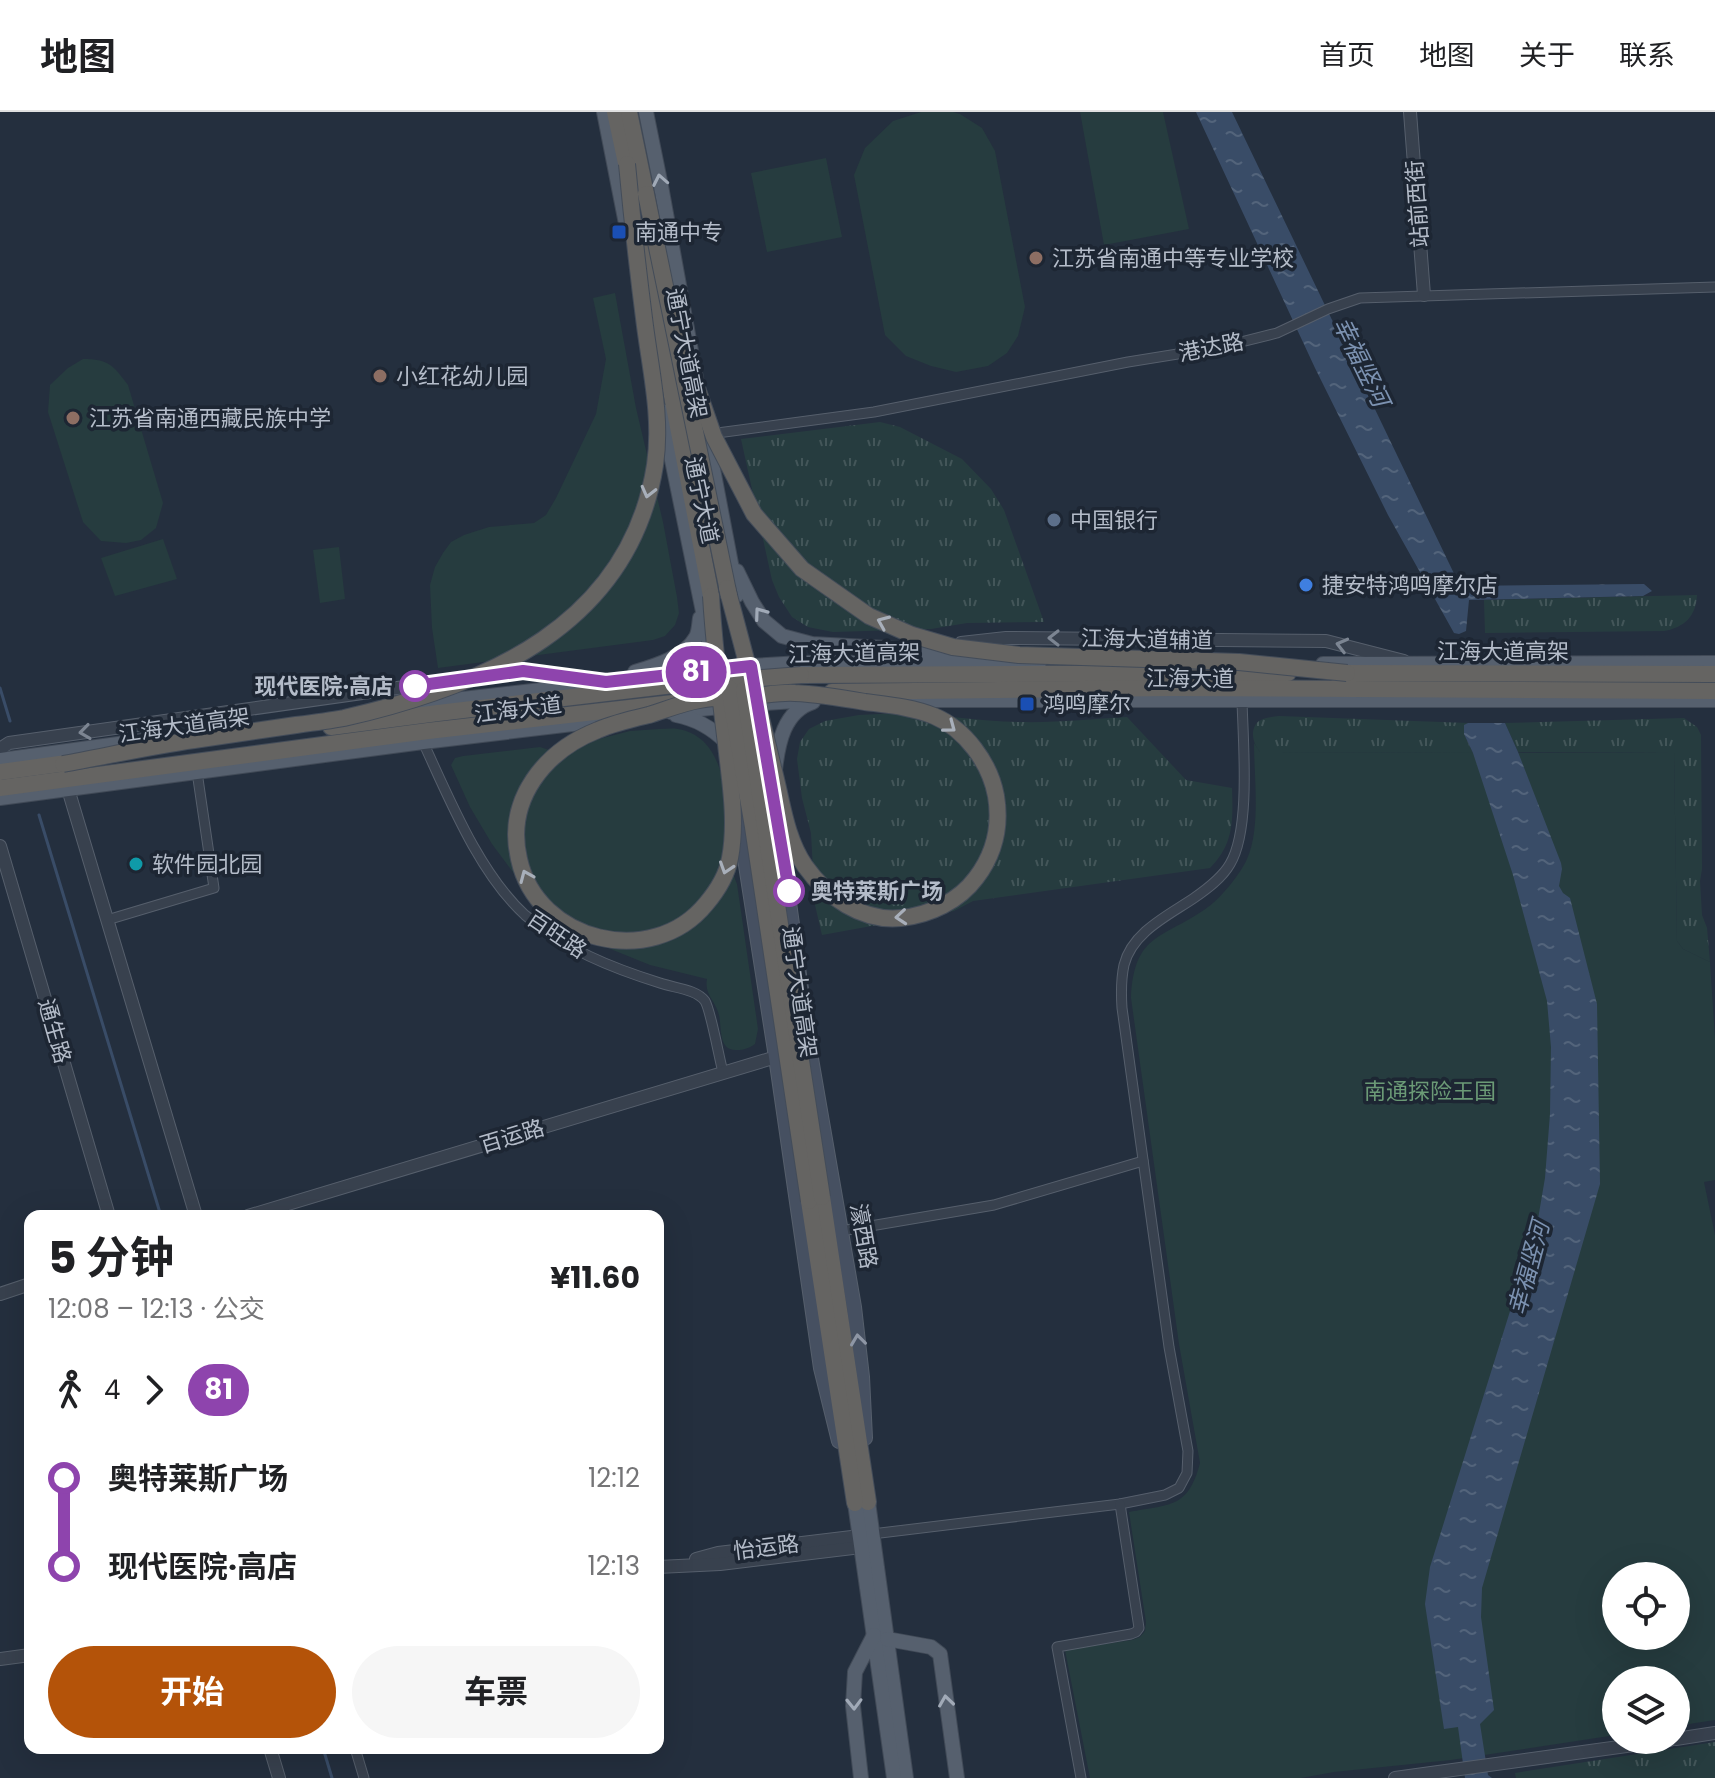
<!DOCTYPE html>
<html lang="zh">
<meta charset="utf-8">
<style>
body{margin:0;font-family:Poppins,"Noto Sans SC",sans-serif;background:#f6f6f6;color:#202124;height:100vh;display:flex;flex-direction:column;font-size:30px;white-space:nowrap}
*{box-sizing:border-box;margin:0}
p{font-size:26px;color:#757577}
.icon{flex:none;width:44px;height:44px;fill:none;stroke:currentColor;stroke-width:2;stroke-linecap:round;stroke-linejoin:round}
.map{position:relative;flex:1;overflow:hidden}
.panel{position:absolute;left:24px;top:1098px;width:640px;height:544px;display:flex;flex-direction:column;background:#fff;border-radius:16px;box-shadow:0 8px 32px #0002}
.panel>*{flex:none}
.badge{padding:0 16px;border-radius:26px;font-size:28px;line-height:52px}
.controls{position:absolute;left:1602px;top:1450px;display:grid;gap:16px}
.controls a{display:grid;place-items:center;width:88px;height:88px;border-radius:50%;background:#fff;box-shadow:0 8px 32px #0002;font-size:40px}
.map>.badge{position:absolute;translate:-50% -50%;box-shadow:0 0 0 4px #fff}
.legs{display:flex;align-items:center;gap:12px;height:88px;padding:0 24px;font-size:26px}
.legs p{margin-inline-start:auto}
.summary{display:flex;align-items:center;justify-content:space-between;height:136px;padding:0 24px}
h1{font-size:44px;font-weight:700;line-height:60px}
.action{display:flex;gap:16px;margin-top:auto;padding:16px 24px}
.action a{flex:1;height:92px;border-radius:48px;background:#b45309;color:#fff;font-size:32px;font-weight:700;line-height:92px;text-align:center}
.action a+a{background:#f6f6f6;color:#202124}
ul{padding:0 24px;list-style:none}
li{display:flex;align-items:center;gap:28px;height:88px;font-size:30px}
li i{display:grid;place-items:center;width:12px;height:100%;margin:0 10px;background:currentColor}
li i::after{content:'';width:20px;height:20px;margin:-10px;border:6px solid;border-radius:50%;background:#fff}
li p{margin-inline-start:auto}
li:first-child i{background:linear-gradient(#0000 50%,currentColor 0)}
li:last-child i{background:linear-gradient(currentColor 50%,#0000 0)}
header{display:flex;align-items:center;gap:48px;box-sizing:border-box;height:112px;padding:0 40px;background:#fff;border-bottom:2px solid #e0e0e0}
header strong{font-size:38px}
nav{display:flex;gap:44px;margin-inline-start:auto;font-size:28px}
.map>svg:first-child{display:block}
</style>
<header>
<strong>地图</strong>
<nav><a>首页</a><a>地图</a><a>关于</a><a>联系</a></nav>
</header>
<div class="map">
<svg width="1715" height="1666" viewBox="0 0 1715 1666">
<defs>
<pattern id="grass-tufts" width="24" height="20" patternUnits="userSpaceOnUse" patternTransform="scale(2)"><rect width="24" height="20" fill="#263c3f"/><path d="M3 7l-1-3M5 7V3M7 7l1-3M15 17l-1-3M17 17v-4M19 17l1-3" fill="none" stroke="#435659"/></pattern>
<pattern id="water-ripples" width="26" height="14" patternUnits="userSpaceOnUse" patternTransform="scale(2)"><rect width="26" height="14" fill="#394c67"/><path d="M2 4q2-2 4 0t4 0M15 11q2-2 4 0t4 0" fill="none" stroke="#53647b"/></pattern>
</defs>
<rect width="100%" height="100%" fill="#242f3e"/>
<g fill="url(#grass-tufts)">
<path d="M 880,310 L 900,315 L 962,347 L 991,377 L 1004,398 L 1044,510 L 967,511 L 931,517 L 833,520 L 808,515 L 792,505 L 779,485 L 772,468 L 741,327 Z"/>
<path d="M 1697,483 C 1696,504 1685,515 1664,519 L 1485,521 L 1484,488 Z"/>
<path d="M 901,601 C 941,602 980,610 1020,610 C 1055,611 1091,607 1127,605 L 1186,668 L 1232,676 C 1233,708 1234,732 1210,756 L 973,789 L 954,799 L 822,823 L 815,793 L 811,721 L 802,686 L 797,647 L 800,630 L 809,617 L 825,609 L 859,603 Z"/>
<path d="M 1279,604 L 1468,611 L 1464,614 L 1464,622 L 1473,641 L 1260,640 C 1253,632 1249,617 1259,609 C 1265,605 1273,605 1279,604 Z"/>
<path d="M 1684,606 L 1697,615 L 1701,623 L 1702,757 L 1700,769 L 1702,803 L 1707,816 L 1710,850 L 1683,837 L 1677,829 L 1674,641 L 1518,640 L 1505,611 Z"/>
<path d="M 1715,1630 L 1715,1666 L 1516,1666 L 1515,1661 Z"/>
</g>
<g fill="#263c3f" fill-rule="evenodd">
<path d="M 921,0 L 953,0 L 960,2 L 982,16 L 995,39 L 1025,195 L 1018,224 L 1007,241 L 988,254 L 956,260 L 931,254 L 906,244 L 885,223 L 854,63 L 865,36 L 893,9 Z"/>
<path d="M 1080,0 L 1163,0 L 1189,117 L 1104,133 Z"/>
<path d="M 826,46 L 842,125 L 767,140 L 751,61 Z"/>
<path d="M 615,181 L 636,296 L 663,410 L 677,485 L 679,501 L 675,513 L 665,524 L 653,528 L 438,556 L 432,516 L 430,473 L 435,455 L 443,441 L 451,430 L 464,423 L 489,415 L 534,411 L 546,403 L 556,386 L 596,302 L 606,247 L 593,186 Z"/>
<path d="M 83,247 C 108,247 113,253 128,273 L 163,391 L 156,416 L 141,428 L 126,431 L 101,429 L 83,410 L 48,300 L 50,273 L 68,256 Z"/>
<path d="M 163,427 L 177,467 L 115,484 L 101,446 Z"/>
<path d="M 339,435 L 345,487 L 320,491 L 313,438 Z"/>
<path d="M 659,617 C 665,617 672,616 678,617 C 727,625 727,691 730,729 C 731,744 731,759 737,772 L 758,917 L 755,932 C 749,936 744,938 737,938 C 718,939 722,916 719,903 C 716,889 704,883 707,867 L 650,853 L 613,838 L 592,828 L 532,786 L 492,732 L 470,695 L 451,653 L 455,646 L 463,644 L 540,635 L 552,639 L 630,619 Z"/>
<path d="M 1254,631 L 1260,640 L 1674,641 L 1677,829 L 1683,837 L 1710,850 L 1715,926 L 1715,1068 L 1704,1070 L 1715,1123 L 1715,1608 L 1676,1614 L 1676,1568 L 1616,1568 L 1616,1623 L 1451,1648 L 1334,1660 L 1301,1666 L 1090,1666 L 1065,1538 L 1132,1528 L 1140,1525 L 1145,1519 L 1146,1510 L 1129,1400 C 1170,1392 1188,1397 1200,1351 L 1179,1232 L 1131,886 C 1134,819 1165,827 1208,795 C 1221,786 1241,761 1247,747 C 1261,715 1254,666 1254,631 ZM 1616,1464 L 1676,1464 L 1676,1524 L 1616,1524 Z"/>
</g>
<g fill="url(#water-ripples)">
<path d="M 1196,0 L 1232,0 L 1460,474 L 1644,472 L 1652,479 L 1643,484 L 1469,488 L 1466,519 L 1459,522 L 1454,521 L 1388,403 L 1315,256 Z"/>
<path d="M 1468,611 L 1505,611 L 1518,640 L 1561,751 L 1562,757 L 1559,774 L 1563,781 L 1570,786 L 1597,892 L 1600,1072 L 1482,1476 L 1481,1505 L 1494,1598 L 1480,1612 L 1488,1663 L 1492,1666 L 1465,1666 L 1458,1615 L 1444,1617 L 1425,1492 L 1430,1455 L 1537,1113 L 1545,1066 L 1550,1002 L 1551,935 L 1547,889 L 1513,763 L 1473,641 L 1464,622 L 1464,613 Z"/>
</g>
<g fill="none" stroke-linecap="round" stroke-linejoin="round">
<g stroke="#394c67" stroke-width="3">
<path d="M 0,576 L 10,609"/>
<path d="M 39,703 L 161,1104"/>
<path d="M 323,1636 L 332,1666"/>
</g>
<defs>
<g id="minor">
<path d="M 710,322 L 874,300 L 1128,250 L 1221,235 L 1277,221 L 1328,197 L 1360,186 L 1715,175"/>
<path d="M 423,630 C 449,686 479,761 525,803 C 564,837 612,856 660,871 C 674,876 696,877 705,889 C 711,899 719,946 723,960"/>
<path d="M 107,808 L 214,776 L 197,660"/>
<path d="M 841,1119 L 994,1093 L 1143,1049"/>
<path d="M 872,1422 L 1120,1392 L 1165,1383 L 1179,1376 L 1187,1361 L 1188,1339 L 1169,1235 L 1122,896 C 1121,881 1121,867 1124,853 C 1132,820 1169,803 1194,786 C 1207,777 1222,766 1230,752 C 1251,717 1243,631 1242,588"/>
<path d="M 355,1636 L 364,1666"/>
<path d="M 1081,1666 L 1057,1535 L 1131,1522 L 1136,1520 L 1139,1516 L 1120,1392"/>
</g>
<g id="tertiary">
<path d="M 1410,0 L 1424,183"/>
<path d="M 961,531 L 1006,526 L 1326,529 L 1404,549"/>
<path d="M 485,564 L 523,559 L 593,568"/>
<path d="M 0,637 L 9,631 L 454,568"/>
<path d="M 68,677 L 196,1104"/>
<path d="M 0,734 L 109,1104"/>
<path d="M 248,1104 L 776,945"/>
<path d="M 0,1182 L 30,1172"/>
<path d="M 696,1447 L 718,1441 L 860,1424"/>
<path d="M 658,1455 L 720,1452 L 861,1435"/>
<path d="M 0,1547 L 30,1543"/>
<path d="M 1676,1627 L 1715,1621"/>
<path d="M 270,1636 L 279,1666"/>
<path d="M 1395,1666 L 1670,1628"/>
</g>
<g id="secondary">
<path d="M 776,697 L 809,935 L 854,1195 L 862,1265 L 865,1326"/>
<path d="M 738,702 L 776,945 L 821,1256 L 839,1329"/>
</g>
<g id="primary">
<path d="M 604,0 L 627,117"/>
<path d="M 646,0 L 661,74 L 699,283"/>
<path d="M 662,299 L 709,529"/>
<path d="M 705,315 L 737,483"/>
<path d="M 737,459 L 752,490 L 764,509 L 782,524 L 812,532 L 904,537 L 947,544"/>
<path d="M 1323,552 L 1715,551"/>
<path d="M 635,560 C 655,554 685,545 696,525 C 699,520 699,512 700,506"/>
<path d="M 890,588 L 1715,588"/>
<path d="M 750,592 L 810,588"/>
<path d="M 410,593 L 751,554 L 801,551 L 1039,551"/>
<path d="M 671,600 L 730,594"/>
<path d="M 676,603 C 697,607 712,616 726,630"/>
<path d="M 0,648 L 155,627"/>
<path d="M 775,658 C 778,631 784,599 813,590"/>
<path d="M 0,686 L 423,630 L 615,607"/>
<path d="M 868,1390 L 906,1666"/>
<path d="M 855,1391 L 894,1666"/>
<path d="M 887,1527 L 931,1535 L 940,1542 L 957,1666"/>
<path d="M 861,1666 L 853,1594 L 855,1560 L 874,1523"/>
</g>
<g id="trunk">
<path d="M 615,0 L 629,65"/>
<path d="M 629,0 L 646,82"/>
<path d="M 639,115 L 711,484"/>
<path d="M 1335,561 L 1715,562"/>
<path d="M 801,563 L 1288,561"/>
<path d="M 832,580 L 1172,576 L 1715,579"/>
<path d="M 331,615 L 438,601 L 682,572"/>
<path d="M 0,660 L 74,650"/>
<path d="M 0,676 L 428,619 L 673,591"/>
<path d="M 822,1085 L 868,1390"/>
<path d="M 809,1089 L 855,1391"/>
</g>
</defs>
<use href="#minor" stroke="#565f6c" stroke-width="11"/>
<use href="#tertiary" stroke="#565f6c" stroke-width="14"/>
<use href="#secondary" stroke="#565f6c" stroke-width="16"/>
<use href="#primary" stroke="#414a57" stroke-width="16"/>
<use href="#trunk" stroke="#434c59" stroke-width="18"/>
<use href="#minor" stroke="#38414e" stroke-width="9"/>
<use href="#tertiary" stroke="#38414e" stroke-width="12"/>
<use href="#secondary" stroke="#465061" stroke-width="14"/>
<use href="#primary" stroke="#56606e" stroke-width="14"/>
<use href="#trunk" stroke="#656462" stroke-width="16"/>
<defs>
<g id="trunk-bridge">
<path d="M 646,82 L 729,484"/>
<path d="M 696,273 L 714,325 L 754,402 L 802,457 L 869,504 L 912,523 L 953,535 L 1019,543 L 1239,550 L 1347,561"/>
<path d="M 711,484 C 714,534 720,583 726,632 C 730,669 737,709 730,746 C 727,763 717,779 706,792 C 652,858 537,830 519,747 C 505,687 545,639 598,618 C 614,611 632,607 649,603 C 665,598 682,591 699,588 C 716,585 734,585 752,584 C 766,583 781,580 795,581 C 818,582 842,586 865,590 C 888,593 912,595 934,604 C 965,617 990,651 996,684 C 1001,714 995,741 976,766 C 959,789 930,803 901,806 C 862,810 827,785 805,754 C 785,725 782,688 773,655 C 759,595 743,536 727,476"/>
<path d="M 682,572 L 801,563"/>
<path d="M 729,576 L 753,715 L 809,1089"/>
<path d="M 744,578 L 822,1085"/>
<path d="M 63,652 C 107,644 151,634 194,628 C 228,623 262,618 296,613 C 312,611 328,609 344,606 C 485,574 630,513 655,353 C 662,307 651,260 645,214 C 638,160 632,106 627,52"/>
</g>
</defs>
<use href="#trunk-bridge" stroke="#434c59" stroke-width="18" stroke-linecap="butt"/>
<use href="#trunk-bridge" stroke="#656462" stroke-width="16"/>
</g>
<defs><path id="oneway-chevron" d="M-2-3.5L2.5 0L-2 3.5" fill="none" stroke-width="1.6" stroke-linecap="round" stroke-linejoin="round" transform="scale(2)"/></defs>
<g stroke="#a1aab7">
<use href="#oneway-chevron" transform="translate(660 68) rotate(-101)"/>
<use href="#oneway-chevron" transform="translate(760 501) rotate(-126)"/>
<use href="#oneway-chevron" transform="translate(946 1589) rotate(-98)"/>
<use href="#oneway-chevron" transform="translate(854 1592) rotate(89)"/>
</g>
<g stroke="#a8afba">
<use href="#oneway-chevron" transform="translate(648 380) rotate(104)"/>
<use href="#oneway-chevron" transform="translate(883 510) rotate(-157)"/>
<use href="#oneway-chevron" transform="translate(950 615) rotate(37)"/>
<use href="#oneway-chevron" transform="translate(726 756) rotate(108)"/>
<use href="#oneway-chevron" transform="translate(526 764) rotate(-113)"/>
<use href="#oneway-chevron" transform="translate(901 805) rotate(175)"/>
</g>
<g stroke="#7c8592">
<use href="#oneway-chevron" transform="translate(1054 526) rotate(-180)"/>
<use href="#oneway-chevron" transform="translate(1342 533) rotate(-166)"/>
<use href="#oneway-chevron" transform="translate(85 620) rotate(172)"/>
</g>
<use stroke="#8e96a5" href="#oneway-chevron" transform="translate(858 1228) rotate(-97)"/>
<g fill="none" stroke-linecap="round" stroke-linejoin="round">
<defs>
<path id="line-1" d="M 415,574 L 523,559 L 606,570 L 751,554 L 789,779"/>
</defs>
<use href="#line-1" stroke="#fff" stroke-width="18"/>
<use href="#line-1" stroke="#8e44ad" stroke-width="12"/>
</g>
<g fill="#1a4fb4" stroke="#1d2633" stroke-width="3">
<rect x="611" y="112" width="16" height="16" rx="4"/>
<rect x="1019" y="584" width="16" height="16" rx="4"/>
</g>
<g fill="#8d6e63" stroke="#1d2633" stroke-width="3">
<circle cx="1036" cy="146" r="8"/>
<circle cx="380" cy="264" r="8"/>
<circle cx="73" cy="306" r="8"/>
</g>
<circle fill="#5c6f8a" stroke="#1d2633" stroke-width="3" cx="1054" cy="408" r="8"/>
<circle fill="#3f7fe0" stroke="#1d2633" stroke-width="3" cx="1306" cy="473" r="8"/>
<g fill="#fff" stroke="#8e44ad" stroke-width="4">
<circle cx="415" cy="574" r="14"/>
<circle cx="789" cy="779" r="14"/>
</g>
<circle fill="#0f9aa8" stroke="#1d2633" stroke-width="3" cx="136" cy="752" r="8"/>
<g text-anchor="middle" stroke-width="7" stroke-linejoin="round" paint-order="stroke">
<g font-size="22" fill="#b4bcc9" stroke="#1d2633">
<text transform="translate(1417 92) rotate(-94)" y="8">站前西街</text>
<text transform="translate(1211 235) rotate(-11)" y="8">港达路</text>
<text transform="translate(687 241) rotate(79)" y="8">通宁大道高架</text>
<text transform="translate(702 388) rotate(78)" y="8">通宁大道</text>
<text transform="translate(1147 527) rotate(1)" y="8">江海大道辅道</text>
<text x="1503" y="547">江海大道高架</text>
<text transform="translate(854 541) rotate(-1)" y="8">江海大道高架</text>
<text x="1190" y="574">江海大道</text>
<text transform="translate(518 597) rotate(-7)" y="8">江海大道</text>
<text transform="translate(184 613) rotate(-8)" y="8">江海大道高架</text>
<text transform="translate(557 822) rotate(34)" y="8">百旺路</text>
<text transform="translate(800 880) rotate(82)" y="8">通宁大道高架</text>
<text transform="translate(55 919) rotate(74)" y="8">通生路</text>
<text transform="translate(512 1024) rotate(-17)" y="8">百运路</text>
<text transform="translate(864 1124) rotate(80)" y="8">濠西路</text>
<text transform="translate(766 1435) rotate(-7)" y="8">怡运路</text>
</g>
<g font-size="22" fill="#b4bcc9" stroke="#1d2633" text-anchor="start">
<text x="635" y="128">南通中专</text>
<text x="1052" y="154">江苏省南通中等专业学校</text>
<text x="396" y="272">小红花幼儿园</text>
<text x="89" y="314">江苏省南通西藏民族中学</text>
<text x="1070" y="416">中国银行</text>
<text x="1322" y="481">捷安特鸿鸣摩尔店</text>
<text x="1043" y="600">鸿鸣摩尔</text>
<text x="152" y="760">软件园北园</text>
</g>
<g font-size="22" font-weight="bold" fill="#b4bcc9" stroke="#1d2633" text-anchor="end">
<text x="393" y="582">现代医院·高店</text>
<text x="811" y="787" text-anchor="start">奥特莱斯广场</text>
</g>
<g font-size="22" fill="#6b9a76" stroke="#1d2633">
<text x="1430" y="987">南通探险王国</text>
</g>
<g font-size="24" font-style="italic" fill="#7c92b1" stroke="#1d2633">
<text transform="translate(1361 250) rotate(64)" y="8">幸福竖河</text>
<text transform="translate(1529 1156) rotate(-75)" y="8">幸福竖河</text>
</g>
</g>
</svg>
<div class="controls">
<a><svg class="icon" aria-label="locate" viewBox="0 0 24 24"><circle cx="12" cy="12" r="6"/><path d="M12 2v4M12 18v4M2 12h4M18 12h4"/></svg></a>
<a><svg class="icon" aria-label="layers" viewBox="0 0 24 24"><path d="M12 4l9 5-9 5-9-5zM3 14l9 5 9-5"/></svg></a>
</div>
<b class="badge" style="left:696px;top:560px;background:#8e44ad;color:#fff">81</b>
<section class="panel">
<div class="summary"><div><h1>5 分钟</h1><p>12:08 – 12:13 · 公交</p></div><b>¥11.60</b></div>
<div class="legs"><svg class="icon" aria-label="walk" viewBox="0 0 24 24"><circle cx="13" cy="4" r="2"/><path d="M13 8l-2 6 4 7M11 14l-3 7M7 12l3-4h3l4 4"/></svg>4<svg class="icon" aria-label="forward" viewBox="0 0 24 24"><path d="M9 5l7 7-7 7"/></svg><b class="badge" style="background:#8e44ad;color:#fff">81</b></div>
<ul>
<li><i style="color:#8e44ad"></i><b>奥特莱斯广场</b><p>12:12</p></li>
<li><i style="color:#8e44ad"></i><b>现代医院·高店</b><p>12:13</p></li>
</ul>
<div class="action"><a>开始</a><a>车票</a></div>
</section>
</div>
